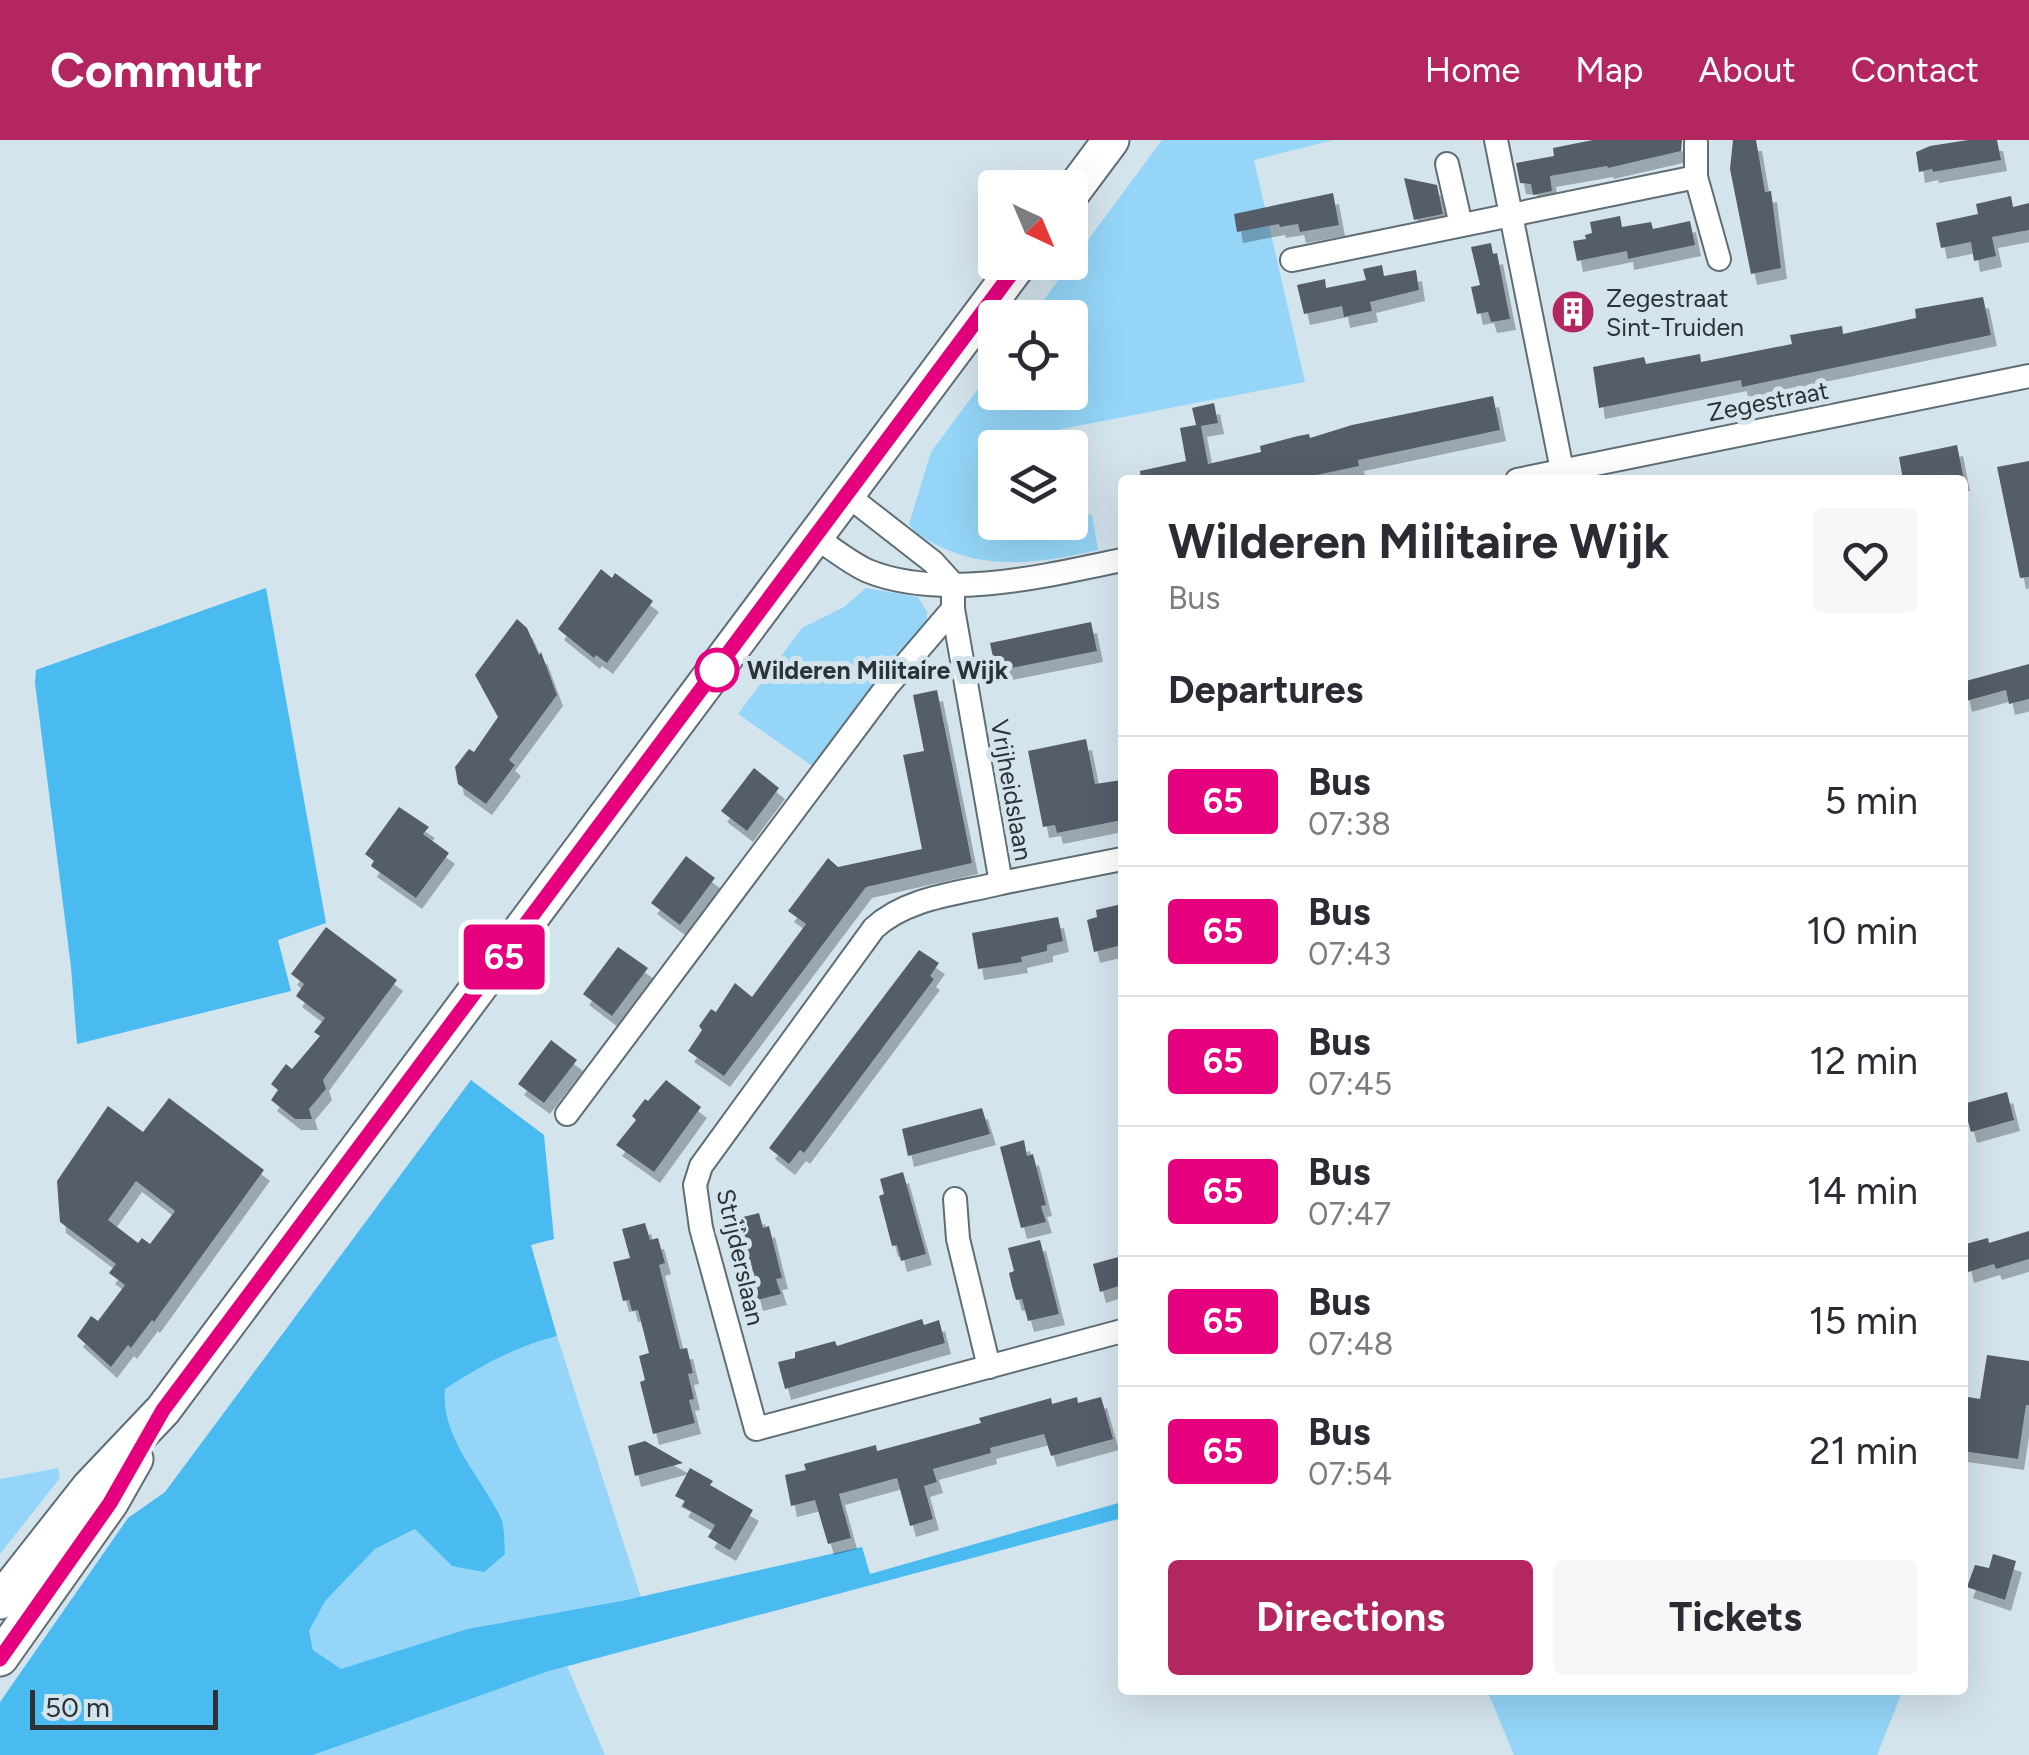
<!DOCTYPE html>
<style>
body{margin:0;font-family:Figtree,sans-serif;background:#f7f7f7;color:#2b2b33;height:100vh;display:flex;flex-direction:column;font-size:38px;white-space:nowrap}
*{box-sizing:border-box;margin:0}
p{font-size:32px;color:#7c7c81}
.icon{flex:none;width:55px;height:55px;fill:none;stroke:currentColor;stroke-width:2;stroke-linecap:round;stroke-linejoin:round}
.map{position:relative;flex:1;overflow:hidden}
.drawer{position:absolute;left:1118px;top:335px;width:850px;height:1220px;display:flex;flex-direction:column;background:#fff;border-radius:10px;box-shadow:0 10px 40px #0002}
.drawer>*{flex:none}
.badge{padding:0 20px;border-radius:8px;font-size:35px;line-height:65px}
.needle{width:65px;rotate:136deg}
.fabs{position:absolute;left:978px;top:30px;display:grid;gap:20px}
.fabs a{display:grid;place-items:center;width:110px;height:110px;border-radius:10px;background:#fff;box-shadow:0 10px 40px #0002;font-size:50px}
.scale{position:absolute;left:30px;bottom:25px;width:188px;box-sizing:border-box;padding-left:10px;border:5px solid #2c3336;border-top:0;font-size:28px;line-height:35px;white-space:nowrap;color:#2c3336;-webkit-text-stroke:8px #d4e4ed;paint-order:stroke}
.map>.badge{position:absolute;translate:-50% -50%;box-shadow:0 0 0 5px #fff}
h2{padding:0 50px;font-size:38px;line-height:90px}
.round{display:grid;place-items:center;flex:none;width:105px;height:105px;border-radius:10px;background:#f7f7f7}
.head{display:flex;align-items:center;justify-content:space-between;height:170px;padding:0 50px}
h1{font-size:48px;font-weight:700;line-height:75px}
.button{display:flex;gap:20px;margin-top:auto;padding:20px 50px}
.button a{flex:1;height:115px;border-radius:10px;background:#b3265f;color:#fff;font-size:40px;font-weight:700;line-height:115px;text-align:center}
.button a+a{background:#f7f7f7;color:#2b2b33}
ul{padding:0;list-style:none}
li{display:flex;align-items:center;gap:30px;height:130px;padding:0 50px;border-top:2px solid #e1e1e2}
li div{flex:1}
li b{display:block;font-size:38px}
li em{font-style:normal}
li .badge{min-width:110px;font-weight:700;text-align:center}
header{display:flex;align-items:center;gap:60px;box-sizing:border-box;height:140px;padding:0 50px;background:#b3265f;color:#fff}
header strong{font-size:48px}
nav{display:flex;gap:55px;margin-inline-start:auto;font-size:35px}
.map>svg:first-child{display:block}
</style>
<header>
<strong>Commutr</strong>
<nav><a>Home</a><a>Map</a><a>About</a><a>Contact</a></nav>
</header>
<div class="map">
<svg width="2029" height="1615" viewBox="0 0 2029 1615">
<defs>
<filter id="shadow"><feDropShadow dx="6" dy="11" stdDeviation="0" flood-color="#0004"/></filter>
</defs>
<rect width="100%" height="100%" fill="#d4e4ed"/>
<g fill="#94d5f8">
<path d="M 1162,0 L 1334,0 L 1254,20 L 1305,242 L 1051,291 L 1053,307 L 995,308 L 995,382 L 1070,382 L 1070,378 L 1092,374 L 1098,410 C 1045,422 991,431 941,407 C 929,401 916,395 909,384 L 931,312 L 995,226 L 995,252 L 1070,252 L 1070,178 L 1031,177 Z"/>
<path d="M 866,448 L 918,457 L 927,472 L 927,481 L 814,627 L 738,574 L 802,488 L 844,467 Z"/>
<path d="M 557,1196 L 641,1457 L 467,1489 L 341,1530 L 313,1510 L 309,1491 L 324,1461 L 375,1409 L 415,1389 L 502,1379 C 477,1341 441,1296 445,1248 C 480,1226 517,1206 557,1196 Z"/>
<path d="M 58,1328 L 60,1338 L 0,1414 L 0,1339 Z"/>
<path d="M 567,1526 L 605,1615 L 313,1615 L 549,1531 Z"/>
<path d="M 1487,1550 L 1903,1550 L 1877,1615 L 1514,1615 Z"/>
</g>
<g fill="#49bbf1">
<path d="M 266,448 L 326,783 L 278,800 L 291,851 L 77,904 L 71,827 L 35,543 L 36,530 Z"/>
<path d="M 471,940 L 544,995 L 554,1099 L 531,1105 L 557,1196 C 517,1206 479,1226 445,1249 C 441,1298 479,1334 500,1376 C 505,1387 504,1402 505,1414 L 484,1432 L 452,1426 L 415,1389 L 375,1409 L 325,1461 L 309,1491 L 313,1510 L 341,1529 L 467,1489 L 626,1460 L 862,1407 L 870,1434 L 1122,1362 L 1122,1378 L 549,1531 L 313,1615 L 0,1615 L 0,1562 L 128,1378 L 165,1352 Z"/>
</g>
<g fill="#555d69" fill-rule="evenodd" filter="url(#shadow)">
<path d="M 1593,0 L 1682,0 L 1681,11 L 1608,28 L 1607,26 L 1550,36 L 1552,51 L 1533,55 L 1531,44 L 1520,43 L 1516,23 L 1554,16 L 1553,8 Z"/>
<path d="M 1733,0 L 1756,0 L 1765,52 L 1771,51 L 1781,128 L 1751,134 L 1730,29 Z"/>
<path d="M 1968,0 L 1997,0 L 2001,20 L 1933,32 L 1932,29 L 1919,32 L 1916,12 L 1930,6 Z"/>
<path d="M 1404,38 L 1437,45 L 1443,74 L 1414,80 Z"/>
<path d="M 1333,53 L 1339,85 L 1300,92 L 1298,84 L 1280,87 L 1279,84 L 1237,92 L 1234,74 Z"/>
<path d="M 2011,56 L 2013,67 L 2029,63 L 2029,90 L 1992,97 L 1996,116 L 1974,121 L 1971,102 L 1941,108 L 1936,83 L 1978,74 L 1976,64 Z"/>
<path d="M 1620,76 L 1622,87 L 1651,82 L 1653,89 L 1690,81 L 1695,105 L 1628,119 L 1627,111 L 1577,121 L 1573,101 L 1586,99 L 1585,95 L 1592,93 L 1590,82 Z"/>
<path d="M 1491,103 L 1493,114 L 1497,113 L 1510,179 L 1491,182 L 1488,172 L 1477,174 L 1471,147 L 1480,145 L 1471,107 Z"/>
<path d="M 1382,125 L 1384,136 L 1416,130 L 1419,150 L 1370,162 L 1372,171 L 1344,177 L 1342,166 L 1304,174 L 1297,145 L 1325,139 L 1326,148 L 1366,140 L 1363,129 Z"/>
<path d="M 1983,157 L 1991,195 L 1742,247 L 1741,240 L 1599,268 L 1593,227 L 1644,217 L 1646,224 L 1700,214 L 1701,222 L 1792,204 L 1790,195 L 1842,186 L 1843,194 L 1916,178 L 1915,169 Z"/>
<path d="M 1493,256 L 1500,290 L 1358,320 L 1359,326 L 1293,340 L 1141,340 L 1140,331 L 1186,321 L 1180,288 L 1196,285 L 1192,268 L 1214,263 L 1218,283 L 1201,286 L 1208,324 L 1261,312 L 1260,306 L 1298,296 L 1309,294 L 1310,298 L 1352,285 Z"/>
<path d="M 1957,305 L 1964,340 L 1903,340 L 1899,317 Z"/>
<path d="M 2029,321 L 2029,437 L 2020,438 L 1997,327 Z"/>
<path d="M 601,429 L 612,438 L 615,433 L 653,461 L 607,523 L 596,515 L 594,518 L 558,489 Z"/>
<path d="M 517,479 L 527,488 L 539,515 L 541,512 L 557,555 L 509,620 L 515,625 L 486,664 L 458,644 L 455,627 L 469,609 L 474,612 L 498,577 L 475,535 Z"/>
<path d="M 1091,482 L 1097,511 L 996,531 L 990,503 Z"/>
<path d="M 2029,524 L 2029,559 L 2009,564 L 2006,550 L 1966,561 L 1962,542 Z"/>
<path d="M 937,550 L 972,723 L 866,747 L 724,936 L 688,911 L 702,890 L 699,886 L 711,869 L 716,872 L 735,843 L 752,857 L 806,784 L 788,771 L 828,718 L 838,727 L 922,709 L 903,615 L 924,611 L 913,555 Z"/>
<path d="M 1086,599 L 1095,644 L 1122,640 L 1122,680 L 1057,693 L 1055,685 L 1043,687 L 1028,611 Z"/>
<path d="M 754,628 L 779,648 L 747,691 L 721,671 Z"/>
<path d="M 399,667 L 429,687 L 423,694 L 449,713 L 416,758 L 371,726 L 374,721 L 365,714 Z"/>
<path d="M 686,716 L 715,738 L 680,785 L 651,763 Z"/>
<path d="M 1122,764 L 1122,805 L 1094,812 L 1087,780 L 1097,777 L 1096,770 Z"/>
<path d="M 1058,777 L 1063,801 L 1047,805 L 1047,811 L 1021,817 L 1022,822 L 978,829 L 972,793 Z"/>
<path d="M 326,787 L 397,840 L 323,940 L 326,949 L 309,969 L 312,979 L 295,979 L 271,960 L 278,950 L 271,944 L 286,924 L 292,929 L 320,896 L 314,892 L 325,878 L 296,856 L 304,844 L 291,834 Z"/>
<path d="M 618,807 L 648,828 L 612,876 L 583,854 Z"/>
<path d="M 919,810 L 939,823 L 930,836 L 934,839 L 804,1013 L 800,1010 L 789,1024 L 769,1008 Z"/>
<path d="M 551,900 L 577,920 L 544,963 L 518,944 Z"/>
<path d="M 666,940 L 701,967 L 654,1032 L 616,1005 L 636,980 L 632,976 L 645,959 L 648,961 Z"/>
<path d="M 2007,952 L 2014,980 L 1971,992 L 1963,964 Z"/>
<path d="M 169,958 L 264,1030 L 154,1182 L 152,1180 L 131,1208 L 128,1205 L 111,1227 L 77,1196 L 91,1176 L 98,1181 L 125,1145 L 109,1133 L 116,1124 L 60,1082 L 57,1041 L 108,966 L 143,992 ZM 136,1041 L 175,1071 L 150,1104 L 142,1098 L 138,1103 L 108,1080 Z"/>
<path d="M 982,968 L 990,994 L 908,1016 L 902,989 Z"/>
<path d="M 1024,1000 L 1027,1016 L 1033,1014 L 1046,1065 L 1041,1066 L 1046,1082 L 1021,1088 L 1000,1007 Z"/>
<path d="M 903,1032 L 926,1114 L 901,1121 L 897,1105 L 892,1106 L 879,1056 L 884,1054 L 880,1039 Z"/>
<path d="M 759,1073 L 763,1088 L 769,1086 L 782,1138 L 776,1139 L 781,1154 L 757,1160 L 735,1079 Z"/>
<path d="M 645,1083 L 650,1100 L 658,1098 L 665,1123 L 659,1125 L 680,1209 L 687,1208 L 693,1233 L 688,1234 L 694,1259 L 689,1260 L 695,1283 L 653,1294 L 640,1242 L 645,1240 L 639,1216 L 649,1213 L 638,1170 L 632,1171 L 629,1160 L 623,1161 L 613,1122 L 630,1118 L 622,1089 Z"/>
<path d="M 2029,1091 L 2029,1119 L 1996,1129 L 1994,1124 L 1968,1132 L 1962,1105 L 1988,1098 L 1989,1103 Z"/>
<path d="M 1040,1100 L 1059,1174 L 1028,1181 L 1022,1159 L 1016,1160 L 1012,1146 L 1009,1133 L 1014,1131 L 1008,1108 Z"/>
<path d="M 1122,1116 L 1122,1145 L 1100,1152 L 1093,1124 Z"/>
<path d="M 922,1179 L 924,1185 L 939,1180 L 945,1203 L 785,1249 L 778,1222 L 795,1218 L 795,1212 L 835,1201 L 837,1206 Z"/>
<path d="M 1987,1215 L 2029,1221 L 2029,1265 L 2026,1265 L 2018,1319 L 1962,1311 L 1962,1256 L 1980,1259 Z"/>
<path d="M 1077,1257 L 1078,1263 L 1101,1257 L 1113,1299 L 1051,1316 L 1044,1294 L 990,1308 L 991,1313 L 933,1329 L 937,1342 L 924,1346 L 933,1379 L 910,1386 L 897,1338 L 839,1354 L 851,1398 L 828,1404 L 815,1360 L 791,1366 L 785,1335 L 806,1330 L 804,1324 L 876,1305 L 877,1311 L 981,1283 L 979,1278 L 1051,1258 L 1052,1264 Z"/>
<path d="M 645,1301 L 683,1323 L 635,1336 L 628,1306 Z"/>
<path d="M 690,1328 L 713,1341 L 710,1345 L 753,1370 L 730,1410 L 708,1397 L 715,1385 L 682,1366 L 685,1361 L 675,1356 Z"/>
<path d="M 1993,1414 L 2016,1421 L 2005,1460 L 1967,1447 L 1975,1425 L 1989,1428 Z"/>
</g>
<g fill="none" stroke-linecap="round" stroke-linejoin="round">
<defs>
<g id="street">
<path d="M 1496,0 L 1564,340"/>
<path d="M 1696,3 L 1696,37 L 1719,119"/>
<path d="M 1447,24 L 1461,85"/>
<path d="M 1292,120 L 1696,37"/>
<path d="M 1517,340 L 2029,236"/>
<path d="M 847,355 L 933,422 L 953,444"/>
<path d="M 815,397 C 832,408 850,423 868,431 C 943,461 1046,436 1122,420"/>
<path d="M 953,444 L 953,469 L 1001,743 L 1122,719"/>
<path d="M 1001,743 C 958,754 908,757 874,788 L 701,1026 L 695,1045 L 701,1088 L 756,1289 L 1122,1191"/>
<path d="M 567,974 L 888,545 L 953,469"/>
<path d="M 955,1059 L 958,1099 L 989,1227"/>
</g>
<g id="primary">
<path d="M 1070,55 L 1111,0"/>
<path d="M 0,1461 L 89,1348 L 163,1270 L 1020,122"/>
<path d="M 0,1518 L 110,1363 L 135,1319"/>
</g>
</defs>
<use href="#street" stroke="#5f6d75" stroke-width="26"/>
<use href="#primary" stroke="#5f6d75" stroke-width="39"/>
<use href="#street" stroke="#fff" stroke-width="22"/>
<use href="#primary" stroke="#fff" stroke-width="35"/>
</g>
<g fill="none" stroke-linecap="round" stroke-linejoin="round">
<defs>
<path id="line" d="M 0,1519 L 110,1363 L 163,1270 L 1020,122"/>
</defs>
<use href="#line" stroke="#fff" stroke-width="22"/>
<use href="#line" stroke="#e6007e" stroke-width="15"/>
</g>
<defs>
<symbol id="building-disc" viewBox="-11 -11 22 22"><circle r="9.5" fill="#b3265f" stroke="#d4e4ed"/><path d="M-4-6H4V6H1V3H-1V6H-4ZM-2.5-4.3h1.7v1.8h-1.7ZM.8-4.3h1.7v1.8H.8ZM-2.5-1h1.7V.8h-1.7ZM.8-1h1.7V.8H.8Z" fill="#fff"/></symbol>
</defs>
<g fill-rule="evenodd">
<use href="#building-disc" x="1548" y="147" width="50" height="50"/>
</g>
<circle fill="#fff" stroke="#e6007e" stroke-width="5" cx="717" cy="530" r="20"/>
<g text-anchor="middle" stroke-width="10" stroke-linejoin="round" paint-order="stroke">
<g font-size="25" fill="#2c3336" stroke="#d4e4ed" text-anchor="start">
<text x="1606" y="167">Zegestraat<tspan x="1606" dy="29">Sint-Truiden</tspan></text>
</g>
<g font-size="25" fill="#2c3336" stroke="#d4e4ed">
<text transform="translate(1768 261) rotate(-11)" y="9">Zegestraat</text>
<text transform="translate(1012 650) rotate(80)" y="9">Vrijheidslaan</text>
<text transform="translate(741 1117) rotate(77)" y="9">Strijderslaan</text>
</g>
<g font-size="25" font-weight="bold" fill="#2c3336" stroke="#d4e4ed" text-anchor="start">
<text x="747" y="539">Wilderen Militaire Wijk</text>
</g>
</g>
</svg>
<div class="fabs">
<a><svg class="needle" viewBox="-14 -14 28 28"><path d="M0-13l5 13h-10z" fill="#e53935"/><path d="M0 13l5-13h-10z" fill="#7c7c81"/></svg></a>
<a><svg class="icon" aria-label="locate" viewBox="0 0 24 24"><circle cx="12" cy="12" r="6"/><path d="M12 2v4M12 18v4M2 12h4M18 12h4"/></svg></a>
<a><svg class="icon" aria-label="layers" viewBox="0 0 24 24"><path d="M12 4l9 5-9 5-9-5zM3 14l9 5 9-5"/></svg></a>
</div>
<div class="scale">50 m</div>
<b class="badge" style="left:504px;top:817px;background:#e6007e;color:#fff">65</b>
<section class="drawer">
<div class="head"><div><h1>Wilderen Militaire Wijk</h1><p>Bus</p></div><a class="round"><svg class="icon" aria-label="heart" viewBox="0 0 24 24"><path d="M12 20l-8-8c-3-5 5-10 8-4 3-6 11-1 8 4z"/></svg></a></div>
<h2>Departures</h2>
<ul>
<li><span class="badge" style="background:#e6007e;color:#fff">65</span><div><b>Bus</b><p>07:38</p></div><em>5 min</em></li>
<li><span class="badge" style="background:#e6007e;color:#fff">65</span><div><b>Bus</b><p>07:43</p></div><em>10 min</em></li>
<li><span class="badge" style="background:#e6007e;color:#fff">65</span><div><b>Bus</b><p>07:45</p></div><em>12 min</em></li>
<li><span class="badge" style="background:#e6007e;color:#fff">65</span><div><b>Bus</b><p>07:47</p></div><em>14 min</em></li>
<li><span class="badge" style="background:#e6007e;color:#fff">65</span><div><b>Bus</b><p>07:48</p></div><em>15 min</em></li>
<li><span class="badge" style="background:#e6007e;color:#fff">65</span><div><b>Bus</b><p>07:54</p></div><em>21 min</em></li>
</ul>
<div class="button"><a>Directions</a><a>Tickets</a></div>
</section>
</div>
